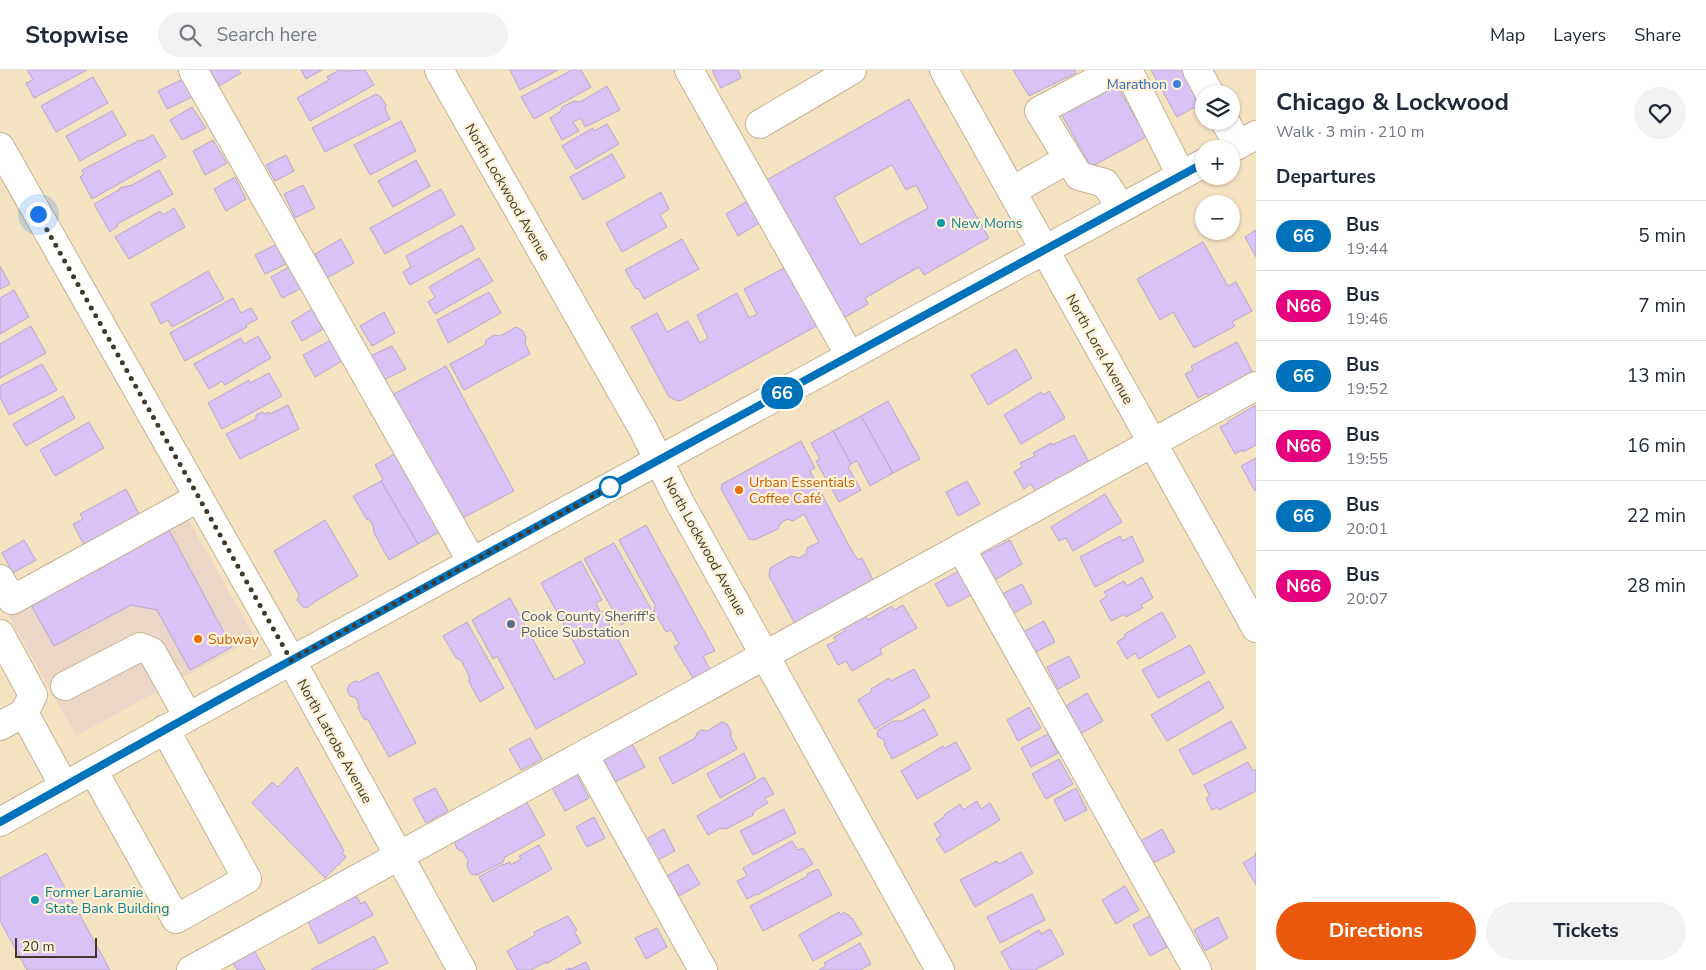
<!DOCTYPE html>
<meta charset="utf-8">
<style>
body{margin:0;font-family:"Nunito Sans",sans-serif;background:#f2f2f3;color:#1f2937;height:100vh;display:flex;flex-direction:column;font-size:19px;white-space:nowrap}
*{box-sizing:border-box;margin:0}
p{font-size:16px;color:#747a83}
.icon{flex:none;width:28px;height:28px;fill:none;stroke:currentColor;stroke-width:2;stroke-linecap:round;stroke-linejoin:round}
.map{position:relative;flex:1;overflow:hidden}
.side{display:flex;flex-direction:column;background:#fff;width:450px}
.side>*{flex:none}
.badge{padding:0 10px;border-radius:16px;font-size:18px;line-height:32px}
.buttons{position:absolute;left:1195px;top:15px;display:grid;gap:10px}
.buttons a{display:grid;place-items:center;width:45px;height:45px;border-radius:50%;background:#fff;box-shadow:0 1px 4px #0004;font-size:25px}
.scale{position:absolute;left:15px;bottom:12px;width:82px;box-sizing:border-box;padding-left:5px;border:2px solid #413a2c;border-top:0;font-size:14px;line-height:18px;white-space:nowrap;color:#413a2c;-webkit-text-stroke:4px #fef1d5;paint-order:stroke}
.you{position:absolute;width:25px;height:25px;margin:-12px;border:4px solid #fff;border-radius:50%;background:#1a73e8;box-shadow:0 0 0 8px #1a73e833}
.map>.badge{position:absolute;translate:-50% -50%;box-shadow:0 0 0 2px #fff}
h2{padding:0 20px;font-size:19px;line-height:45px}
.round{display:grid;place-items:center;flex:none;width:52px;height:52px;border-radius:26px;background:#f2f2f3}
.overview{display:flex;align-items:center;justify-content:space-between;height:85px;padding:0 20px}
h1{font-size:24px;font-weight:700;line-height:38px}
.cta{display:flex;gap:10px;margin-top:auto;padding:10px 20px}
.cta a{flex:1;height:58px;border-radius:30px;background:#ea580c;color:#fff;font-size:20px;font-weight:700;line-height:58px;text-align:center}
.cta a+a{background:#f2f2f3;color:#1f2937}
ul{padding:0;list-style:none}
li{display:flex;align-items:center;gap:15px;height:70px;padding:0 20px;border-top:1px solid #e0e1e3}
li div{flex:1}
li b{display:block;font-size:19px}
li em{font-style:normal}
li .badge{min-width:55px;font-weight:700;text-align:center}
header{display:flex;align-items:center;gap:30px;box-sizing:border-box;height:70px;padding:0 25px;background:#fff;border-bottom:1px solid #e0e1e3}
header strong{font-size:24px}
nav{display:flex;gap:28px;margin-inline-start:auto;font-size:18px}
.search{width:350px;height:45px;background:#f2f2f3;display:flex;align-items:center;gap:12px;box-sizing:border-box;padding:0 18px;border-radius:28px;color:#747a83;font-size:19px}
main{display:flex;flex:1;min-height:0}
.map>svg:first-child{display:block}
</style>
<header>
<strong>Stopwise</strong>
<div class="search"><svg class="icon" aria-label="search" viewBox="0 0 24 24"><circle cx="10" cy="10" r="6"/><path d="M15 15l6 6"/></svg>Search here</div>
<nav><a>Map</a><a>Layers</a><a>Share</a></nav>
</header>
<main>
<div class="map">
<svg width="1256" height="900" viewBox="0 0 1256 900">
<rect width="100%" height="100%" fill="#f4e3c0"/>
<path fill="#ead7c7" d="M 178,431 L 255,568 L 76,666 L 0,530 Z"/>
<g fill="#d8c2f6" stroke="#b7a9ca" fill-rule="evenodd">
<path d="M 27,0 L 87,0 L 34,28 L 26,13 L 33,10 Z"/>
<path d="M 210,0 L 239,0 L 241,3 L 219,16 Z"/>
<path d="M 301,0 L 322,0 L 306,9 Z"/>
<path d="M 339,0 L 344,1 L 365,0 L 374,15 L 310,51 L 297,28 L 329,10 L 327,7 Z"/>
<path d="M 510,0 L 558,0 L 520,20 Z"/>
<path d="M 572,0 L 581,0 L 591,17 L 534,49 L 521,27 Z"/>
<path d="M 712,0 L 738,0 L 741,8 L 721,18 Z"/>
<path d="M 1013,0 L 1075,0 L 1076,3 L 1029,26 Z"/>
<path d="M 1151,0 L 1189,0 L 1204,32 L 1177,47 Z"/>
<path d="M 93,7 L 108,33 L 56,62 L 41,36 Z"/>
<path d="M 183,9 L 192,27 L 167,39 L 158,21 Z"/>
<path d="M 1114,10 L 1146,67 L 1091,97 L 1059,40 Z"/>
<path d="M 607,16 L 620,40 L 585,57 L 581,48 L 573,52 L 579,61 L 562,70 L 550,48 L 561,41 L 562,37 L 574,31 L 580,32 Z"/>
<path d="M 376,24 L 381,27 L 386,35 L 385,39 L 390,49 L 325,82 L 312,58 Z"/>
<path d="M 909,29 L 989,168 L 924,205 L 919,197 L 865,228 L 868,234 L 844,248 L 765,111 ZM 892,95 L 906,120 L 916,115 L 928,138 L 860,175 L 834,127 Z"/>
<path d="M 192,37 L 206,58 L 182,70 L 170,50 Z"/>
<path d="M 112,41 L 126,65 L 80,91 L 66,66 Z"/>
<path d="M 401,51 L 416,81 L 370,105 L 354,75 Z"/>
<path d="M 607,54 L 619,74 L 576,99 L 562,76 L 593,58 L 594,61 Z"/>
<path d="M 153,65 L 166,87 L 92,129 L 80,107 L 84,104 L 82,100 L 140,70 L 141,71 Z"/>
<path d="M 213,70 L 227,93 L 205,105 L 193,81 Z"/>
<path d="M 612,84 L 625,107 L 583,130 L 570,107 Z"/>
<path d="M 286,85 L 294,101 L 275,111 L 266,95 Z"/>
<path d="M 416,90 L 430,116 L 393,137 L 378,111 Z"/>
<path d="M 159,100 L 173,124 L 117,154 L 118,156 L 110,162 L 94,134 L 119,120 L 120,118 L 132,115 Z"/>
<path d="M 235,107 L 246,129 L 226,141 L 214,119 Z"/>
<path d="M 303,115 L 315,138 L 295,148 L 284,124 Z"/>
<path d="M 441,119 L 455,145 L 385,184 L 370,158 Z"/>
<path d="M 661,122 L 669,139 L 660,145 L 667,157 L 622,182 L 606,153 Z"/>
<path d="M 749,130 L 761,152 L 738,166 L 726,144 Z"/>
<path d="M 174,138 L 185,157 L 129,189 L 115,167 L 160,141 L 163,145 Z"/>
<path d="M 462,155 L 475,179 L 410,215 L 403,202 L 411,197 L 406,186 Z"/>
<path d="M 1256,160 L 1256,187 L 1245,167 Z"/>
<path d="M 341,169 L 354,193 L 327,208 L 315,184 Z"/>
<path d="M 682,169 L 699,199 L 644,229 L 638,218 L 636,219 L 625,200 Z"/>
<path d="M 1203,172 L 1228,216 L 1236,212 L 1252,241 L 1232,252 L 1235,256 L 1194,278 L 1173,242 L 1160,250 L 1137,209 Z"/>
<path d="M 277,174 L 286,194 L 265,204 L 255,185 Z"/>
<path d="M 479,188 L 493,211 L 435,244 L 428,232 L 435,227 L 429,217 Z"/>
<path d="M 790,195 L 822,253 L 682,330 L 678,331 L 669,327 L 631,257 L 657,243 L 667,262 L 688,251 L 700,273 L 708,268 L 697,245 L 737,223 L 749,248 L 757,244 L 744,219 Z"/>
<path d="M 0,196 L 10,214 L 0,219 Z"/>
<path d="M 291,196 L 302,218 L 282,228 L 271,207 Z"/>
<path d="M 208,201 L 224,229 L 172,257 L 168,250 L 161,254 L 151,234 Z"/>
<path d="M 14,220 L 29,247 L 0,264 L 0,228 Z"/>
<path d="M 489,222 L 501,243 L 448,273 L 437,250 Z"/>
<path d="M 233,228 L 241,243 L 251,238 L 258,249 L 246,255 L 247,257 L 185,291 L 170,263 Z"/>
<path d="M 312,239 L 323,259 L 302,271 L 291,252 Z"/>
<path d="M 384,242 L 395,263 L 372,276 L 360,256 Z"/>
<path d="M 31,256 L 46,283 L 0,308 L 0,274 Z"/>
<path d="M 516,257 L 522,260 L 526,267 L 525,273 L 530,284 L 464,320 L 450,294 L 485,275 L 486,270 L 494,265 L 500,266 Z"/>
<path d="M 258,266 L 271,288 L 225,315 L 222,311 L 209,319 L 194,294 L 241,268 L 244,274 Z"/>
<path d="M 331,270 L 342,291 L 315,307 L 303,285 Z"/>
<path d="M 1237,272 L 1253,303 L 1209,326 L 1207,323 L 1198,328 L 1185,304 L 1193,300 L 1191,296 Z"/>
<path d="M 392,276 L 406,299 L 384,310 L 370,286 Z"/>
<path d="M 1016,279 L 1032,308 L 988,335 L 971,305 Z"/>
<path d="M 42,294 L 57,320 L 9,345 L 0,327 L 0,316 Z"/>
<path d="M 446,296 L 514,421 L 459,450 L 392,325 Z"/>
<path d="M 269,303 L 282,326 L 222,359 L 208,333 L 249,310 L 250,313 Z"/>
<path d="M 1049,321 L 1065,348 L 1021,374 L 1004,345 L 1041,322 L 1043,325 Z"/>
<path d="M 63,326 L 75,348 L 26,376 L 13,354 Z"/>
<path d="M 888,331 L 920,389 L 893,403 L 861,346 Z"/>
<path d="M 288,335 L 299,359 L 240,389 L 226,364 L 256,349 L 256,345 L 262,342 L 265,344 L 269,342 L 270,344 Z"/>
<path d="M 1256,335 L 1256,375 L 1243,382 L 1242,380 L 1235,384 L 1220,357 L 1228,353 L 1227,352 Z"/>
<path d="M 861,346 L 893,403 L 870,416 L 857,391 L 851,394 L 833,361 Z"/>
<path d="M 89,352 L 104,378 L 55,406 L 40,380 Z"/>
<path d="M 833,361 L 851,394 L 848,397 L 861,420 L 839,432 L 816,391 L 820,389 L 811,373 Z"/>
<path d="M 1074,365 L 1089,392 L 1036,422 L 1031,414 L 1024,419 L 1014,402 L 1022,397 L 1020,393 L 1035,386 L 1033,383 L 1051,373 L 1052,375 Z"/>
<path d="M 801,371 L 815,398 L 810,401 L 848,474 L 858,490 L 862,488 L 874,512 L 800,552 L 794,552 L 769,506 L 770,498 L 791,486 L 799,488 L 806,484 L 807,478 L 819,472 L 804,444 L 793,451 L 787,449 L 780,454 L 778,459 L 754,470 L 749,469 L 721,419 L 722,414 Z"/>
<path d="M 398,382 L 443,460 L 418,474 L 381,411 L 383,409 L 375,395 Z"/>
<path d="M 1256,388 L 1256,420 L 1255,421 L 1241,396 Z"/>
<path d="M 381,411 L 418,474 L 389,490 L 374,463 L 373,455 L 368,448 L 367,450 L 353,426 Z"/>
<path d="M 967,411 L 980,434 L 958,446 L 946,422 Z"/>
<path d="M 126,419 L 140,446 L 85,477 L 73,454 L 83,449 L 80,444 Z"/>
<path d="M 1105,424 L 1122,452 L 1073,481 L 1066,468 L 1059,471 L 1051,457 Z"/>
<path d="M 325,450 L 358,506 L 316,531 L 307,538 L 303,537 L 297,530 L 299,525 L 274,481 Z"/>
<path d="M 646,455 L 715,581 L 703,586 L 711,601 L 694,610 L 674,577 L 679,574 L 671,560 L 666,562 L 654,541 L 655,535 L 619,470 Z"/>
<path d="M 169,460 L 232,577 L 190,600 L 157,540 L 131,535 L 54,576 L 31,535 Z"/>
<path d="M 1120,466 L 1123,471 L 1132,466 L 1144,491 L 1095,517 L 1080,487 Z"/>
<path d="M 24,470 L 36,490 L 13,503 L 2,483 Z"/>
<path d="M 1010,470 L 1022,494 L 993,511 L 980,485 Z"/>
<path d="M 614,473 L 651,539 L 621,555 L 584,489 Z"/>
<path d="M 581,491 L 602,530 L 596,533 L 600,542 L 602,541 L 637,604 L 536,659 L 497,586 L 493,589 L 472,550 L 510,528 L 555,610 L 585,593 L 541,513 Z"/>
<path d="M 959,501 L 971,525 L 948,537 L 935,514 Z"/>
<path d="M 1142,507 L 1153,528 L 1141,535 L 1143,538 L 1126,547 L 1125,544 L 1111,551 L 1100,531 L 1107,526 L 1104,522 L 1124,511 L 1127,516 Z"/>
<path d="M 1022,514 L 1032,533 L 1012,544 L 1002,524 Z"/>
<path d="M 903,535 L 917,558 L 880,579 L 882,584 L 852,601 L 846,591 L 838,595 L 827,575 L 836,571 L 834,567 L 845,561 L 842,556 L 864,543 L 868,550 L 892,536 L 894,540 Z"/>
<path d="M 1162,542 L 1176,567 L 1139,589 L 1135,583 L 1127,589 L 1117,572 L 1125,567 L 1125,564 Z"/>
<path d="M 1044,551 L 1055,572 L 1034,583 L 1023,562 Z"/>
<path d="M 467,552 L 504,618 L 480,632 L 469,612 L 469,606 L 461,590 L 456,588 L 443,566 Z"/>
<path d="M 1190,575 L 1205,603 L 1158,628 L 1142,600 Z"/>
<path d="M 1069,586 L 1080,607 L 1058,619 L 1047,597 Z"/>
<path d="M 914,599 L 930,627 L 875,659 L 858,630 L 872,621 L 871,619 L 889,608 L 891,611 Z"/>
<path d="M 378,602 L 416,673 L 389,687 L 368,650 L 364,649 L 358,638 L 359,635 L 356,628 L 350,626 L 347,620 L 349,615 L 355,611 L 359,612 Z"/>
<path d="M 1209,611 L 1224,638 L 1167,671 L 1151,645 Z"/>
<path d="M 1087,623 L 1103,651 L 1080,664 L 1064,637 Z"/>
<path d="M 1029,637 L 1041,658 L 1018,671 L 1007,650 Z"/>
<path d="M 924,639 L 938,665 L 892,689 L 884,674 L 885,673 L 883,669 L 878,667 L 877,664 L 878,660 L 893,651 L 902,651 Z"/>
<path d="M 1231,651 L 1246,678 L 1193,705 L 1179,680 Z"/>
<path d="M 722,652 L 727,654 L 731,661 L 731,667 L 737,679 L 673,714 L 659,688 L 695,668 L 697,663 L 701,660 L 707,661 Z"/>
<path d="M 1048,664 L 1058,683 L 1031,697 L 1021,678 Z"/>
<path d="M 530,668 L 542,689 L 521,700 L 509,679 Z"/>
<path d="M 956,672 L 971,699 L 917,729 L 901,701 L 943,676 L 945,678 Z"/>
<path d="M 632,674 L 645,697 L 615,712 L 603,688 Z"/>
<path d="M 744,683 L 756,708 L 720,728 L 707,704 Z"/>
<path d="M 1059,689 L 1073,714 L 1046,729 L 1032,704 Z"/>
<path d="M 1248,692 L 1253,701 L 1256,699 L 1256,721 L 1219,740 L 1217,737 L 1212,740 L 1206,728 L 1210,726 L 1204,715 Z"/>
<path d="M 297,697 L 344,781 L 342,783 L 346,787 L 325,808 L 252,733 L 272,712 L 278,717 Z"/>
<path d="M 577,705 L 589,728 L 565,741 L 552,718 Z"/>
<path d="M 764,707 L 774,724 L 765,728 L 768,733 L 754,741 L 753,745 L 726,759 L 721,758 L 708,765 L 697,746 Z"/>
<path d="M 435,718 L 448,741 L 426,753 L 413,729 Z"/>
<path d="M 1076,718 L 1087,740 L 1065,751 L 1054,730 Z"/>
<path d="M 525,729 L 545,765 L 505,787 L 503,792 L 477,805 L 471,804 L 467,797 L 468,790 L 463,782 L 457,779 L 454,770 Z"/>
<path d="M 977,731 L 981,739 L 990,733 L 1000,750 L 945,783 L 936,769 L 941,766 L 934,754 L 945,746 L 944,745 L 960,734 L 963,740 Z"/>
<path d="M 784,739 L 796,763 L 753,785 L 740,761 Z"/>
<path d="M 594,747 L 605,768 L 587,777 L 576,757 Z"/>
<path d="M 664,759 L 675,781 L 654,792 L 643,771 Z"/>
<path d="M 1162,759 L 1175,782 L 1151,794 L 1139,772 Z"/>
<path d="M 792,771 L 798,780 L 803,778 L 813,794 L 757,825 L 756,824 L 747,829 L 737,811 L 747,806 L 743,798 Z"/>
<path d="M 539,775 L 552,799 L 493,832 L 479,807 L 503,794 L 503,795 L 510,792 L 511,795 L 521,789 L 519,786 Z"/>
<path d="M 1021,782 L 1033,803 L 975,837 L 960,810 L 997,791 L 999,794 Z"/>
<path d="M 46,783 L 110,900 L 27,900 L 0,851 L 0,808 Z"/>
<path d="M 1255,783 L 1256,783 L 1256,815 L 1243,793 L 1256,785 Z"/>
<path d="M 688,794 L 700,814 L 679,826 L 667,806 Z"/>
<path d="M 818,799 L 832,825 L 763,861 L 750,836 L 808,806 L 807,804 Z"/>
<path d="M 1125,816 L 1139,840 L 1116,854 L 1102,830 Z"/>
<path d="M 353,824 L 355,828 L 357,827 L 361,834 L 365,831 L 373,845 L 319,874 L 307,850 Z"/>
<path d="M 1032,824 L 1045,850 L 1000,873 L 987,847 Z"/>
<path d="M 839,842 L 841,845 L 844,842 L 846,844 L 848,844 L 851,849 L 852,848 L 862,864 L 813,891 L 799,865 Z"/>
<path d="M 1151,845 L 1167,877 L 1150,886 L 1133,855 Z"/>
<path d="M 568,846 L 577,860 L 574,861 L 581,873 L 546,894 L 546,892 L 531,900 L 517,900 L 507,881 L 535,865 L 534,862 Z"/>
<path d="M 1218,847 L 1228,868 L 1205,881 L 1194,860 Z"/>
<path d="M 657,858 L 667,877 L 646,889 L 635,868 Z"/>
<path d="M 1050,859 L 1064,884 L 1035,900 L 1011,900 L 1001,882 L 1039,860 L 1041,864 Z"/>
<path d="M 374,866 L 388,893 L 373,900 L 312,900 L 312,899 Z"/>
<path d="M 860,873 L 871,894 L 860,900 L 819,900 L 826,896 L 824,893 Z"/>
<path d="M 253,878 L 265,900 L 237,900 L 231,890 Z"/>
<path d="M 586,892 L 590,900 L 565,900 L 570,898 L 571,899 Z"/>
</g>
<g fill="none" stroke-linecap="round" stroke-linejoin="round">
<defs>
<g id="minor">
<path d="M 193,0 L 472,492"/>
<path d="M 439,0 L 643,359 L 680,433 L 940,900"/>
<path d="M 689,0 L 850,286"/>
<path d="M 944,0 L 1256,558"/>
<path d="M 1116,0 L 1039,41 L 1079,106 L 1105,113 L 1121,138"/>
<path d="M 1128,0 L 1181,105"/>
<path d="M 1197,0 L 1210,24"/>
<path d="M 1225,51 L 1238,75"/>
<path d="M 760,54 L 852,0"/>
<path d="M 0,77 L 291,590 L 462,900"/>
<path d="M 1012,121 L 1068,89"/>
<path d="M 961,478 L 1197,900"/>
<path d="M 0,509 L 12,530 L 198,428"/>
<path d="M 0,564 L 33,625 L 24,643"/>
<path d="M 65,616 L 140,577 L 152,582 L 188,647"/>
<path d="M 0,656 L 24,643 L 64,716"/>
<path d="M 584,685 L 703,900"/>
<path d="M 93,700 L 176,849 L 247,809 L 165,659"/>
<path d="M 191,900 L 1256,316"/>
</g>
<g id="major">
<path d="M 1230,79 L 1256,65"/>
<path d="M 0,752 L 188,647 L 1204,93"/>
</g>
</defs>
<use href="#minor" stroke="#c4b392" stroke-width="30"/>
<use href="#major" stroke="#c4b392" stroke-width="30"/>
<use href="#minor" stroke="#fff" stroke-width="28"/>
<use href="#major" stroke="#fff" stroke-width="28"/>
</g>
<g fill="none" stroke-linecap="round" stroke-linejoin="round">
<defs>
<path id="line" d="M 0,752 L 222,628 L 1204,93"/>
</defs>
<use href="#line" stroke="#fff" stroke-width="11"/>
<use href="#line" stroke="#0072bc" stroke-width="8"/>
<path stroke="#413a2c" stroke-width="5" stroke-dasharray="0 9" d="M 38,144 L 291,590 L 610,417"/>
</g>
<circle fill="#3f7fe0" stroke="#fef1d5" stroke-width="2" cx="1177" cy="14" r="5"/>
<g fill="#0f9aa8" stroke="#fef1d5" stroke-width="2">
<circle cx="941" cy="153" r="5"/>
<circle cx="35" cy="830" r="5"/>
</g>
<circle fill="#fff" stroke="#0072bc" stroke-width="2.5" cx="610" cy="417" r="10"/>
<g fill="#e8710a" stroke="#fef1d5" stroke-width="2">
<circle cx="739" cy="420" r="5"/>
<circle cx="198" cy="569" r="5"/>
</g>
<circle fill="#5c6f8a" stroke="#fef1d5" stroke-width="2" cx="511" cy="554" r="5"/>
<g text-anchor="middle" stroke-width="4.5" stroke-linejoin="round" paint-order="stroke">
<g font-size="14" fill="#366cbe" stroke="#fef1d5" text-anchor="end">
<text x="1167" y="19">Marathon</text>
</g>
<g font-size="14" fill="#413a2c" stroke="#fef1d5">
<text transform="translate(508 122) rotate(60)" y="5">North Lockwood Avenue</text>
<text transform="translate(1100 279) rotate(61)" y="5">North Lorel Avenue</text>
<text transform="translate(705 476) rotate(61)" y="5">North Lockwood Avenue</text>
<text transform="translate(335 671) rotate(61)" y="5">North Latrobe Avenue</text>
</g>
<g font-size="14" fill="#0d838f" stroke="#fef1d5" text-anchor="start">
<text x="951" y="158">New Moms</text>
<text x="45" y="827">Former Laramie<tspan x="45" dy="16">State Bank Building</tspan></text>
</g>
<g font-size="14" fill="#c56008" stroke="#fef1d5" text-anchor="start">
<text x="749" y="417">Urban Essentials<tspan x="749" dy="16">Coffee Café</tspan></text>
<text x="208" y="574">Subway</text>
</g>
<g font-size="14" fill="#4e5e75" stroke="#fef1d5" text-anchor="start">
<text x="521" y="551">Cook County Sheriff's<tspan x="521" dy="16">Police Substation</tspan></text>
</g>
</g>
</svg>
<div class="buttons">
<a><svg class="icon" aria-label="layers" viewBox="0 0 24 24"><path d="M12 4l9 5-9 5-9-5zM3 14l9 5 9-5"/></svg></a>
<a>+</a>
<a>−</a>
</div>
<div class="scale">20 m</div>
<div class="you" style="left:38px;top:144px"></div>
<b class="badge" style="left:782px;top:323px;background:#0072bc;color:#fff">66</b>
</div>
<section class="side">
<div class="overview"><div><h1>Chicago &amp; Lockwood</h1><p>Walk · 3 min · 210 m</p></div><a class="round"><svg class="icon" aria-label="heart" viewBox="0 0 24 24"><path d="M12 20l-8-8c-3-5 5-10 8-4 3-6 11-1 8 4z"/></svg></a></div>
<h2>Departures</h2>
<ul>
<li><span class="badge" style="background:#0072bc;color:#fff">66</span><div><b>Bus</b><p>19:44</p></div><em>5 min</em></li>
<li><span class="badge" style="background:#e6007e;color:#fff">N66</span><div><b>Bus</b><p>19:46</p></div><em>7 min</em></li>
<li><span class="badge" style="background:#0072bc;color:#fff">66</span><div><b>Bus</b><p>19:52</p></div><em>13 min</em></li>
<li><span class="badge" style="background:#e6007e;color:#fff">N66</span><div><b>Bus</b><p>19:55</p></div><em>16 min</em></li>
<li><span class="badge" style="background:#0072bc;color:#fff">66</span><div><b>Bus</b><p>20:01</p></div><em>22 min</em></li>
<li><span class="badge" style="background:#e6007e;color:#fff">N66</span><div><b>Bus</b><p>20:07</p></div><em>28 min</em></li>
</ul>
<div class="cta"><a>Directions</a><a>Tickets</a></div>
</section>
</main>
